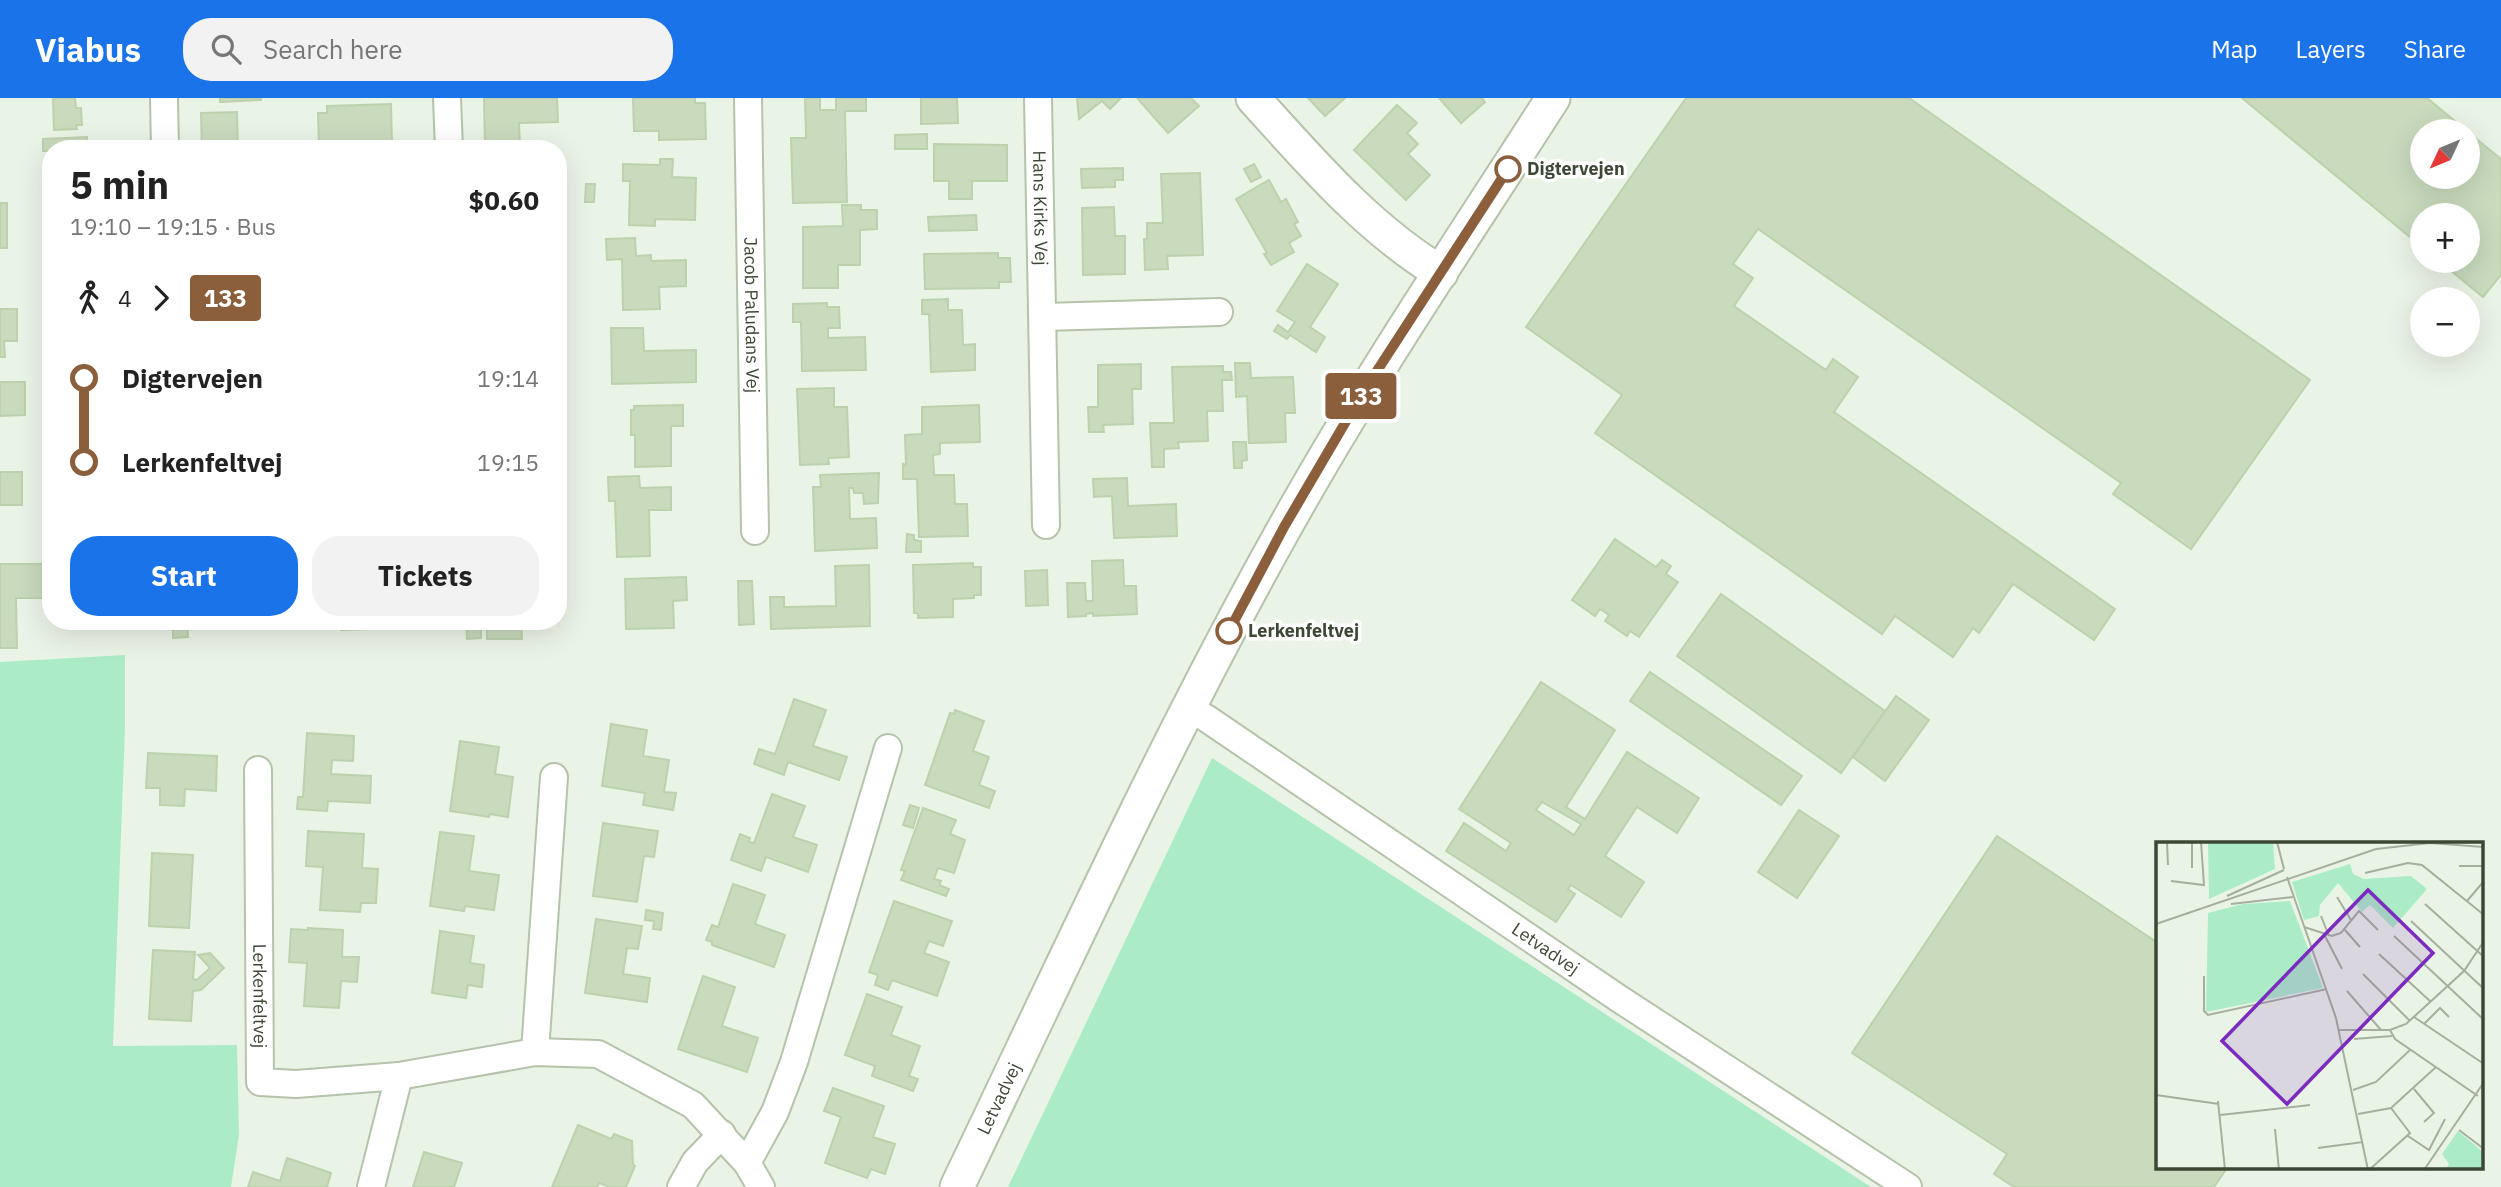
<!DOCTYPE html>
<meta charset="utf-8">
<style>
body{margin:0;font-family:"IBM Plex Sans",sans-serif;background:#f2f2f2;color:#222;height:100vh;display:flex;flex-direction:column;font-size:26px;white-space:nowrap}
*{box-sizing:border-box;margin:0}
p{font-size:23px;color:#767676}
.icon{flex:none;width:38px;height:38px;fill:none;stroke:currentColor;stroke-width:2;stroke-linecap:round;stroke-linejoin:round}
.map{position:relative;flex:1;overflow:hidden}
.side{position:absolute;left:42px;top:42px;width:525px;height:490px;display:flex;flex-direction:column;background:#fff;border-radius:28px;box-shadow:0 7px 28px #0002}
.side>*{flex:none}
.badge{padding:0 14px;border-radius:5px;font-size:24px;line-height:46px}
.needle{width:46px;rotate:226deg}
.tools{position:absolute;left:2410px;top:21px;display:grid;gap:14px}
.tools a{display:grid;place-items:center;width:70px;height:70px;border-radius:50%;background:#fff;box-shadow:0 7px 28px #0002;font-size:35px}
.map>.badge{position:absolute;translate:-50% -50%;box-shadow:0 0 0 4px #fff}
.legs{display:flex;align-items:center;gap:10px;height:77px;padding:0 28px;font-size:23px}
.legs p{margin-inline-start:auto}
.overview{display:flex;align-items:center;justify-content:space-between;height:119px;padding:0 28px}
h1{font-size:38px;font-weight:700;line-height:52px}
.button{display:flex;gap:14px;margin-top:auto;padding:14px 28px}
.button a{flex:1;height:80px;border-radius:28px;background:#1a73e8;color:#fff;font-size:28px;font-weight:700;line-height:80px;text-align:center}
.button a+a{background:#f2f2f2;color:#222}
ul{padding:0 28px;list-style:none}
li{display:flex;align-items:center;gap:24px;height:84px;font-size:26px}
li i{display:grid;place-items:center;width:10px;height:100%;margin:0 9px;background:currentColor}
li i::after{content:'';width:18px;height:18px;margin:-9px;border:5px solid;border-radius:50%;background:#fff}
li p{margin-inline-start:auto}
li:first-child i{background:linear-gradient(#0000 50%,currentColor 0)}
li:last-child i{background:linear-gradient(currentColor 50%,#0000 0)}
header{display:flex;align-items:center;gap:42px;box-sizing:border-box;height:98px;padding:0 35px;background:#1a73e8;color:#fff}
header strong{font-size:33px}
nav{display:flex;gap:38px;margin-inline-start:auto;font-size:24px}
.search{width:490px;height:63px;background:#f2f2f2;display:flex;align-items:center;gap:18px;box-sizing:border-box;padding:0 24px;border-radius:28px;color:#767676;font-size:26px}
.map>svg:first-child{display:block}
</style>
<header>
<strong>Viabus</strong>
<div class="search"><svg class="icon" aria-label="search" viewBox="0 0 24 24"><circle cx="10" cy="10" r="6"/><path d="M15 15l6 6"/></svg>Search here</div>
<nav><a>Map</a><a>Layers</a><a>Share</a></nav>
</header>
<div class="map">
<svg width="2501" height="1089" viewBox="0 0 2501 1089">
<rect width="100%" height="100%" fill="#eaf4e6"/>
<g fill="#abecc7">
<path d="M 125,557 L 125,631 L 113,948 L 237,947 L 239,1037 L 231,1089 L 0,1089 L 0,564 Z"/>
<path d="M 1212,660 L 1871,1089 L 1008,1089 Z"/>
</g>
<g fill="#c9dabd" stroke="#bcd2ad" stroke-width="2" fill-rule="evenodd">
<path d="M 53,0 L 75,0 L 76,10 L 81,10 L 82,27 L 76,27 L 77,31 L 54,32 Z"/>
<path d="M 220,0 L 261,0 L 261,2 L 220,4 Z"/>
<path d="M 484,0 L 557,0 L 558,24 L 519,25 L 520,50 L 485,51 Z"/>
<path d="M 633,0 L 695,0 L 695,5 L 705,5 L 706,41 L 659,42 L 659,33 L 634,33 Z"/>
<path d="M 805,0 L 820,0 L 820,12 L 836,12 L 836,0 L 866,0 L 866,13 L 845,13 L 847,104 L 793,105 L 791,40 L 806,40 Z"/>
<path d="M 921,0 L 957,0 L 958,25 L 921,26 Z"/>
<path d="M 1077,0 L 1121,0 L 1110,11 L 1102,3 L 1079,21 Z"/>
<path d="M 1137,0 L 1191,0 L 1199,8 L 1168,35 Z"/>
<path d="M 1308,0 L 1345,0 L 1325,18 Z"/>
<path d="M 1439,0 L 1482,0 L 1485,4 L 1461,25 Z"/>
<path d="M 1686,0 L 1909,0 L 2310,282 L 2191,451 L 2113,396 L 2121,385 L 1758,131 L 1733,166 L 1753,180 L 1734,208 L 1826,272 L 1833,261 L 1858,279 L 1834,314 L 2115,511 L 2094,542 L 2013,486 L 1979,535 L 1973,530 L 1953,559 L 1895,518 L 1882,536 L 1595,335 L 1622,297 L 1526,229 Z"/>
<path d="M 2242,0 L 2427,0 L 2467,33 L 2422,33 L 2422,79 L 2468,79 L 2468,34 L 2501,61 L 2501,177 L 2483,199 L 2439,163 L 2468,163 L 2468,117 L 2422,117 L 2422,149 Z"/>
<path d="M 391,6 L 392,47 L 329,49 L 328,46 L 319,46 L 318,15 L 327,15 L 327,8 Z"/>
<path d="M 1397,7 L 1417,25 L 1407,35 L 1418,46 L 1408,56 L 1430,77 L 1406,102 L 1354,52 Z"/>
<path d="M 237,14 L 238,51 L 202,51 L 201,15 Z"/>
<path d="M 927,36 L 927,51 L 895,51 L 895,37 Z"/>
<path d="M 87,39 L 87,51 L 51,51 L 51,53 L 43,53 L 43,41 Z"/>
<path d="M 934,46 L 1007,47 L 1007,83 L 972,83 L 972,101 L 949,101 L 949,83 L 934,83 Z"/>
<path d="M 660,61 L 673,61 L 672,79 L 696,80 L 695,122 L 655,121 L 655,128 L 629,127 L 630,83 L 623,83 L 623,66 L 660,67 Z"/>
<path d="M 1254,66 L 1261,79 L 1251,84 L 1244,71 Z"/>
<path d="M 1123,70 L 1123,82 L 1115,82 L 1115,89 L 1082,90 L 1081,71 Z"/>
<path d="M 1200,75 L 1203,157 L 1167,158 L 1168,171 L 1145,172 L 1144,141 L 1147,141 L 1147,125 L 1163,125 L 1161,76 Z"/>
<path d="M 1269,82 L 1281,104 L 1286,101 L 1298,124 L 1294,126 L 1301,138 L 1289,145 L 1294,154 L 1271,167 L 1264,156 L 1267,155 L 1236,101 Z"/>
<path d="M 586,86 L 595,86 L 594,104 L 585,104 Z"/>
<rect x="0" y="105" width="7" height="45"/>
<path d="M 842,107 L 861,107 L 861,112 L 877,112 L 877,131 L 860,132 L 860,167 L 838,167 L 838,190 L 803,190 L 803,129 L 843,128 Z"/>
<path d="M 1114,109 L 1115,138 L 1125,138 L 1125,176 L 1083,177 L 1082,110 Z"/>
<path d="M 976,117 L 977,132 L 929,133 L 928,119 Z"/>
<path d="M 635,140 L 636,158 L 651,157 L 651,163 L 686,162 L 686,188 L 659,189 L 660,211 L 623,212 L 622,161 L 607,162 L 606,141 Z"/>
<path d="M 998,155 L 998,160 L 1010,160 L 1011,184 L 999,184 L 999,190 L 925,191 L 924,156 Z"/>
<path d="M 1307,166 L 1338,186 L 1310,229 L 1325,239 L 1316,254 L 1290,237 L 1287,241 L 1274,233 L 1278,227 L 1288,234 L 1295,224 L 1277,213 Z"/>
<path d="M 948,201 L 948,212 L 962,212 L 963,247 L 975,246 L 975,272 L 931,274 L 929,216 L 922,216 L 922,202 Z"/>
<path d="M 827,205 L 827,209 L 839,209 L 840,230 L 828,230 L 828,240 L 865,239 L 866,272 L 802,273 L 801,224 L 793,224 L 793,206 Z"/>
<path d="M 0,211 L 17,211 L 17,243 L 4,243 L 5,259 L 0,259 Z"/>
<path d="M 611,230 L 643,230 L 644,253 L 696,252 L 696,284 L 612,286 Z"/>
<path d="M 1235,265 L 1250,265 L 1251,280 L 1293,279 L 1295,315 L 1285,315 L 1286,344 L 1249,345 L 1247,298 L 1236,299 Z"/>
<path d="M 1141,266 L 1141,291 L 1132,291 L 1133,326 L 1103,327 L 1104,334 L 1089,334 L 1088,309 L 1098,309 L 1098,267 Z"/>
<path d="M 1223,268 L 1223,274 L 1231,274 L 1232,282 L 1222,282 L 1223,313 L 1207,313 L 1208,343 L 1178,344 L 1179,350 L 1164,351 L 1164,369 L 1152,369 L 1150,325 L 1174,325 L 1172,269 Z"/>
<path d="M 0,284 L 25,284 L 25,317 L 0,318 Z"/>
<path d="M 834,290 L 834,309 L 847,309 L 849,359 L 828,360 L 829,366 L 800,367 L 797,291 Z"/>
<path d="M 683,307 L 683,328 L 671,328 L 671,368 L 635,369 L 635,337 L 631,337 L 631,312 L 634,312 L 634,308 Z"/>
<path d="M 979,307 L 980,344 L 940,345 L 940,356 L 933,357 L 934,377 L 954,377 L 955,406 L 967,406 L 968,438 L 919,439 L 917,381 L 903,381 L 903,366 L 906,367 L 905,337 L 922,336 L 922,309 Z"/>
<rect x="558" y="309" width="8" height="35"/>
<path d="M 1233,344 L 1246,344 L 1247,362 L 1242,363 L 1242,370 L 1234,370 Z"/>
<rect x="0" y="374" width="22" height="33"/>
<path d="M 879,375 L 878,405 L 864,406 L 863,395 L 854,395 L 853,390 L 849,390 L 850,421 L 876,420 L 877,450 L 815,453 L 813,389 L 821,389 L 820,377 Z"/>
<path d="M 639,378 L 640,390 L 671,389 L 671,412 L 649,412 L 650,458 L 617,459 L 615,403 L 609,403 L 608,379 Z"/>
<path d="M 1127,380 L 1128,408 L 1176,406 L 1177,438 L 1114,440 L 1112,398 L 1094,399 L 1093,381 Z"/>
<path d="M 558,432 L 563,432 L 564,458 L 558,458 Z"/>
<path d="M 907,436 L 914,437 L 914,442 L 921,443 L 921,454 L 906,454 Z"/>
<path d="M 1615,441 L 1656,469 L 1662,462 L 1671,468 L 1666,476 L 1678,484 L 1639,539 L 1630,533 L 1627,538 L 1605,523 L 1609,517 L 1600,511 L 1595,518 L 1572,502 Z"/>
<path d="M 1123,462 L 1124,488 L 1136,488 L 1137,516 L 1093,518 L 1093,515 L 1086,516 L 1086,518 L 1068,519 L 1067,485 L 1085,485 L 1086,503 L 1093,503 L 1092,463 Z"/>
<path d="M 973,465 L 973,469 L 981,469 L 981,497 L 974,497 L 974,500 L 953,501 L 953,519 L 918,520 L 918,515 L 914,515 L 913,467 Z"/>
<path d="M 0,466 L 46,466 L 46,500 L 16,500 L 17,550 L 0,550 Z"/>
<path d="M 869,467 L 870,528 L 771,531 L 770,499 L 784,499 L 784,509 L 836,508 L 835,468 Z"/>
<path d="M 1047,472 L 1048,507 L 1026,508 L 1025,473 Z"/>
<path d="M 686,479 L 687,502 L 673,503 L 674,530 L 626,531 L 625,481 Z"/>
<path d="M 738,483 L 752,483 L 754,526 L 739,527 Z"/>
<path d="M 1721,496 L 1885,613 L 1841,675 L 1677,558 Z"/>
<path d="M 173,523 L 187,523 L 188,539 L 173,540 Z"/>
<path d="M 191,523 L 272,523 L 272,529 L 192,531 Z"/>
<path d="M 340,523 L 399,523 L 400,530 L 341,532 Z"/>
<path d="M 466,523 L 481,523 L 481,540 L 467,541 Z"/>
<path d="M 487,523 L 521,523 L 522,541 L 487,541 Z"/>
<path d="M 1650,574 L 1802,678 L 1781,707 L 1630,603 Z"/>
<path d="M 1541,584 L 1615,632 L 1566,709 L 1585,721 L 1627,654 L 1699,700 L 1677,735 L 1637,709 L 1605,758 L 1644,784 L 1621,819 L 1571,787 L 1568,791 L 1575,796 L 1556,824 L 1446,753 L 1464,725 L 1506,753 L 1511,745 L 1459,711 ZM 1542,704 L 1581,726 L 1574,737 L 1536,712 Z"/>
<path d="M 1896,598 L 1929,622 L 1885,683 L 1853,659 Z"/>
<path d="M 794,601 L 826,612 L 813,648 L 847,659 L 839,682 L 788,664 L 784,677 L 754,666 L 759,651 L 775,656 Z"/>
<path d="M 955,612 L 984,623 L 973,653 L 989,659 L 979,687 L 995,693 L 989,710 L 925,687 L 950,615 L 954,616 Z"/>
<path d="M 611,626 L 647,632 L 643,658 L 669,662 L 664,694 L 676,695 L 673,712 L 643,707 L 645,695 L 602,688 Z"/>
<path d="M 307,635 L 354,638 L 353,663 L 332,662 L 331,676 L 371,678 L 370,705 L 328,703 L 327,713 L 297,711 L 298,699 L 303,699 Z"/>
<path d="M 460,643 L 499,649 L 495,676 L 513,679 L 508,719 L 490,716 L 489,719 L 450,713 Z"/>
<path d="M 148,655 L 217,658 L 216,693 L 185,691 L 184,708 L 160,707 L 160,690 L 146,690 Z"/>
<path d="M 772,696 L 805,708 L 793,739 L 817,747 L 808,774 L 766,759 L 761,773 L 731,762 L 740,736 L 750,740 L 749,744 L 754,745 Z"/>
<path d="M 910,707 L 919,710 L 913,730 L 903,727 Z"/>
<path d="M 923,710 L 956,722 L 950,736 L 965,742 L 954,775 L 938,770 L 934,781 L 941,783 L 939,787 L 949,791 L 946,798 L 901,782 L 905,773 L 901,772 Z"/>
<path d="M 1799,712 L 1839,738 L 1797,800 L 1758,774 Z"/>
<path d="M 603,725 L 658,733 L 654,759 L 644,758 L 637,804 L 593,798 Z"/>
<path d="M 308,733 L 364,736 L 362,770 L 378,771 L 376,805 L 361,805 L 360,814 L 320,812 L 323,769 L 306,768 Z"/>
<path d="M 440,734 L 474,738 L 469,773 L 499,777 L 494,812 L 465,808 L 464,813 L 430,808 Z"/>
<path d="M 1997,738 L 2158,845 L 2158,1070 L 2227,1070 L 2214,1089 L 2014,1089 L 1994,1076 L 2007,1056 L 1852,955 Z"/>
<path d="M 152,755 L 193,757 L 189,830 L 149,828 Z"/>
<path d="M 733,786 L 765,797 L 755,826 L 785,837 L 774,869 L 712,847 L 712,844 L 706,842 L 712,827 L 718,829 Z"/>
<path d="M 894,803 L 952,823 L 943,848 L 929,843 L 924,855 L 949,864 L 937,898 L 892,882 L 888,892 L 875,887 L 878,877 L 869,874 Z"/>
<path d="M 646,812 L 663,815 L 661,832 L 653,831 L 654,823 L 645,822 Z"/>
<path d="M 596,821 L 642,828 L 638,851 L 627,850 L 623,876 L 650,880 L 647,904 L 585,895 Z"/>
<path d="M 308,830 L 343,832 L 342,859 L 359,859 L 357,884 L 341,883 L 339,910 L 304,908 L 307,865 L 289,864 L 291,831 L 308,832 Z"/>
<path d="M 440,833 L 474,838 L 470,865 L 484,867 L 482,889 L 468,887 L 466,900 L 432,895 Z"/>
<path d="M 153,852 L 195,854 L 193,881 L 197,882 L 210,870 L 198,857 L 210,855 L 224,870 L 201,892 L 193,893 L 191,923 L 149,921 Z"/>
<path d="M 703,878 L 735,889 L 722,928 L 758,940 L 747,974 L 678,951 Z"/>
<path d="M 867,896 L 902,909 L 891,937 L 920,948 L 909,978 L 918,981 L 913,993 L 872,978 L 875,968 L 845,957 Z"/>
<path d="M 833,990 L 884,1008 L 873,1039 L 895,1046 L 885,1076 L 871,1071 L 867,1080 L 825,1065 L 841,1019 L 824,1013 Z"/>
<path d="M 578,1027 L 611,1041 L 614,1036 L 632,1043 L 633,1066 L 635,1068 L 626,1089 L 610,1089 L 599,1085 L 597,1089 L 552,1089 Z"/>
<path d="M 424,1054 L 462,1065 L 454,1089 L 413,1089 Z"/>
<path d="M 287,1060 L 331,1075 L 327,1089 L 248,1089 L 253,1074 L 280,1083 Z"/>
</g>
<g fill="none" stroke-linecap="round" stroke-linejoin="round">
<defs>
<g id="minor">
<path d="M 164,0 L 165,51"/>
<path d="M 447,0 L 449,51"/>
<path id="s1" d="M 748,0 L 755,433"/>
<path id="s2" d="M 1038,0 L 1046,427"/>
<path d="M 1043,219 L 1219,214"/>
<path id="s3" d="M 1187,610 L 1206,620 L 1618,900 L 1908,1089"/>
<path id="s4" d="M 258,672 L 260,984 L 296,986 L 399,978 L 535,954 L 598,956 L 693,1007 L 747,1065 L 761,1089"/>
<path d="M 535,954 L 554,679"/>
<path d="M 747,1065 L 775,1014 L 794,964 L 888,650"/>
<path d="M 371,1089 L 399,978"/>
<path d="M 681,1089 L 695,1064 L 722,1036"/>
</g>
<g id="tertiary">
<path d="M 1253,0 C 1311,64 1367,130 1441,175"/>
<path id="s5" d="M 957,1089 C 1063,868 1165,643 1285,429 C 1367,282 1462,142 1553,0"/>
</g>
</defs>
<use href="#minor" stroke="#b4c3aa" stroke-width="30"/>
<use href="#tertiary" stroke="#b4c3aa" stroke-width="37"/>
<use href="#minor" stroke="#fff" stroke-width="26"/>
<use href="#tertiary" stroke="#fff" stroke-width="33"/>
</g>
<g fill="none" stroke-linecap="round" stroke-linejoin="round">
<defs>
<path id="line-1" d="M 1229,533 L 1284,429 L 1362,296 L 1508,71"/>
</defs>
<use href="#line-1" stroke="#fff" stroke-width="16"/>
<use href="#line-1" stroke="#8b5e3c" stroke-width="10"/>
</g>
<g fill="#fff" stroke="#8b5e3c" stroke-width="3.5">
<circle cx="1508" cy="71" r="12"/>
<circle cx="1229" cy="533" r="12"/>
</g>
<g text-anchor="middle" stroke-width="7" stroke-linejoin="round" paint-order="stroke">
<g font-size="18" font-weight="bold" fill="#3c4734" stroke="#fff" text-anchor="start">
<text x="1527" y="77">Digtervejen</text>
<text x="1248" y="539">Lerkenfeltvej</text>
</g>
<g font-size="18" fill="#3c4734" stroke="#fff">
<text dy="6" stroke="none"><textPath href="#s2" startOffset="110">Hans Kirks Vej</textPath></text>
<text dy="6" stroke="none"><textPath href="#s1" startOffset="217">Jacob Paludans Vej</textPath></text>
<text dy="6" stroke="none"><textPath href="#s3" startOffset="432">Letvadvej</textPath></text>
<text dy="6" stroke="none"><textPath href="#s4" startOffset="226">Lerkenfeltvej</textPath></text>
<text dy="6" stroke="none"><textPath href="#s5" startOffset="98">Letvadvej</textPath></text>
</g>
</g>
<g transform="translate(2156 744)">
<rect width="327" height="327" fill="#eaf4e6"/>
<path d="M 52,0 L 117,0 L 119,27 L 53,57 ZM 194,22 L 197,32 L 208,37 L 255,34 L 271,47 L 237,86 L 214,63 L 206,70 L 182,41 L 164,63 L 163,74 L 148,78 L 136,40 ZM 134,59 L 167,146 L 50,170 L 52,71 L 87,62 ZM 302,289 L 327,310 L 327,327 L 290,327 L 293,322 L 286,312 Z" fill="#abecc7"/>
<path fill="none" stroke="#a4af9f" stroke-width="2" d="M 11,0 L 12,23M 121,0 L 128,27M 36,1 L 36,26M 303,24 L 328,24M 209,31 L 252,21 L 266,23 L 328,73M 131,35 L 180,176 L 212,328M 15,39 L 48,43 L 45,0M 71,54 L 128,28M 181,55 L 195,78M 311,59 L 328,39M 75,62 L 137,55M 269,62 L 328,115M 165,74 L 173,94M 255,79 L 328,147M 0,82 L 220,7 L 274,1 L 328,5M 148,85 L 176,94 L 185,91 L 203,69 L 222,88M 189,88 L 204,105M 169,94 L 186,127M 238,94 L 328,178M 223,112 L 275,160M 207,132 L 254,179M 48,134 L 48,169 L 52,173 L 171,147M 191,149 L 225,188M 258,175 L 328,222M 268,182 L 284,166 L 293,175M 183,188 L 234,188 L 250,182 L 308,129 L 328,99M 234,188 L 239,197 L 322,254M 198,197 L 236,194M 258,247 L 278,271 L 268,280M 197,248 L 220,240 L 254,208M 0,253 L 63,262M 62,259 L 69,328M 202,272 L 235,266 L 280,225M 64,273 L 154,263M 119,287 L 123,328M 303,288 L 328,307M 252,294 L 273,308 L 289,277M 162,306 L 207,300M 213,328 L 254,291 L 235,266M 268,328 L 328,240"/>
<path fill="#7b2cbf" fill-opacity="0.15" stroke="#7b2cbf" stroke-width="3.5" d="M 212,48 L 277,111 L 131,262 L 66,199 Z"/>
<rect width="327" height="327" fill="none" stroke="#3c4734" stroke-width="3.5"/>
</g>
</svg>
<div class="tools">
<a><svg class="needle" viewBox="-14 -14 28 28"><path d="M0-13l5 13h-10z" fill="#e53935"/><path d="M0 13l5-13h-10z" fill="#767676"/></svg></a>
<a>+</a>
<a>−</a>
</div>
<b class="badge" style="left:1361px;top:298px;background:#8b5e3c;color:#fff">133</b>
<section class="side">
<div class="overview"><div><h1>5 min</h1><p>19:10 – 19:15 · Bus</p></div><b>$0.60</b></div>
<div class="legs"><svg class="icon" aria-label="walk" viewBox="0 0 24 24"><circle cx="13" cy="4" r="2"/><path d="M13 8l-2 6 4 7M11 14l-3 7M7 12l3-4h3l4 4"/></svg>4<svg class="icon" aria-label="forward" viewBox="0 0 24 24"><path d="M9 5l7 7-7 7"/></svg><b class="badge" style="background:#8b5e3c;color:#fff">133</b></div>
<ul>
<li><i style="color:#8b5e3c"></i><b>Digtervejen</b><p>19:14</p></li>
<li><i style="color:#8b5e3c"></i><b>Lerkenfeltvej</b><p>19:15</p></li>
</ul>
<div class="button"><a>Start</a><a>Tickets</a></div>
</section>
</div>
